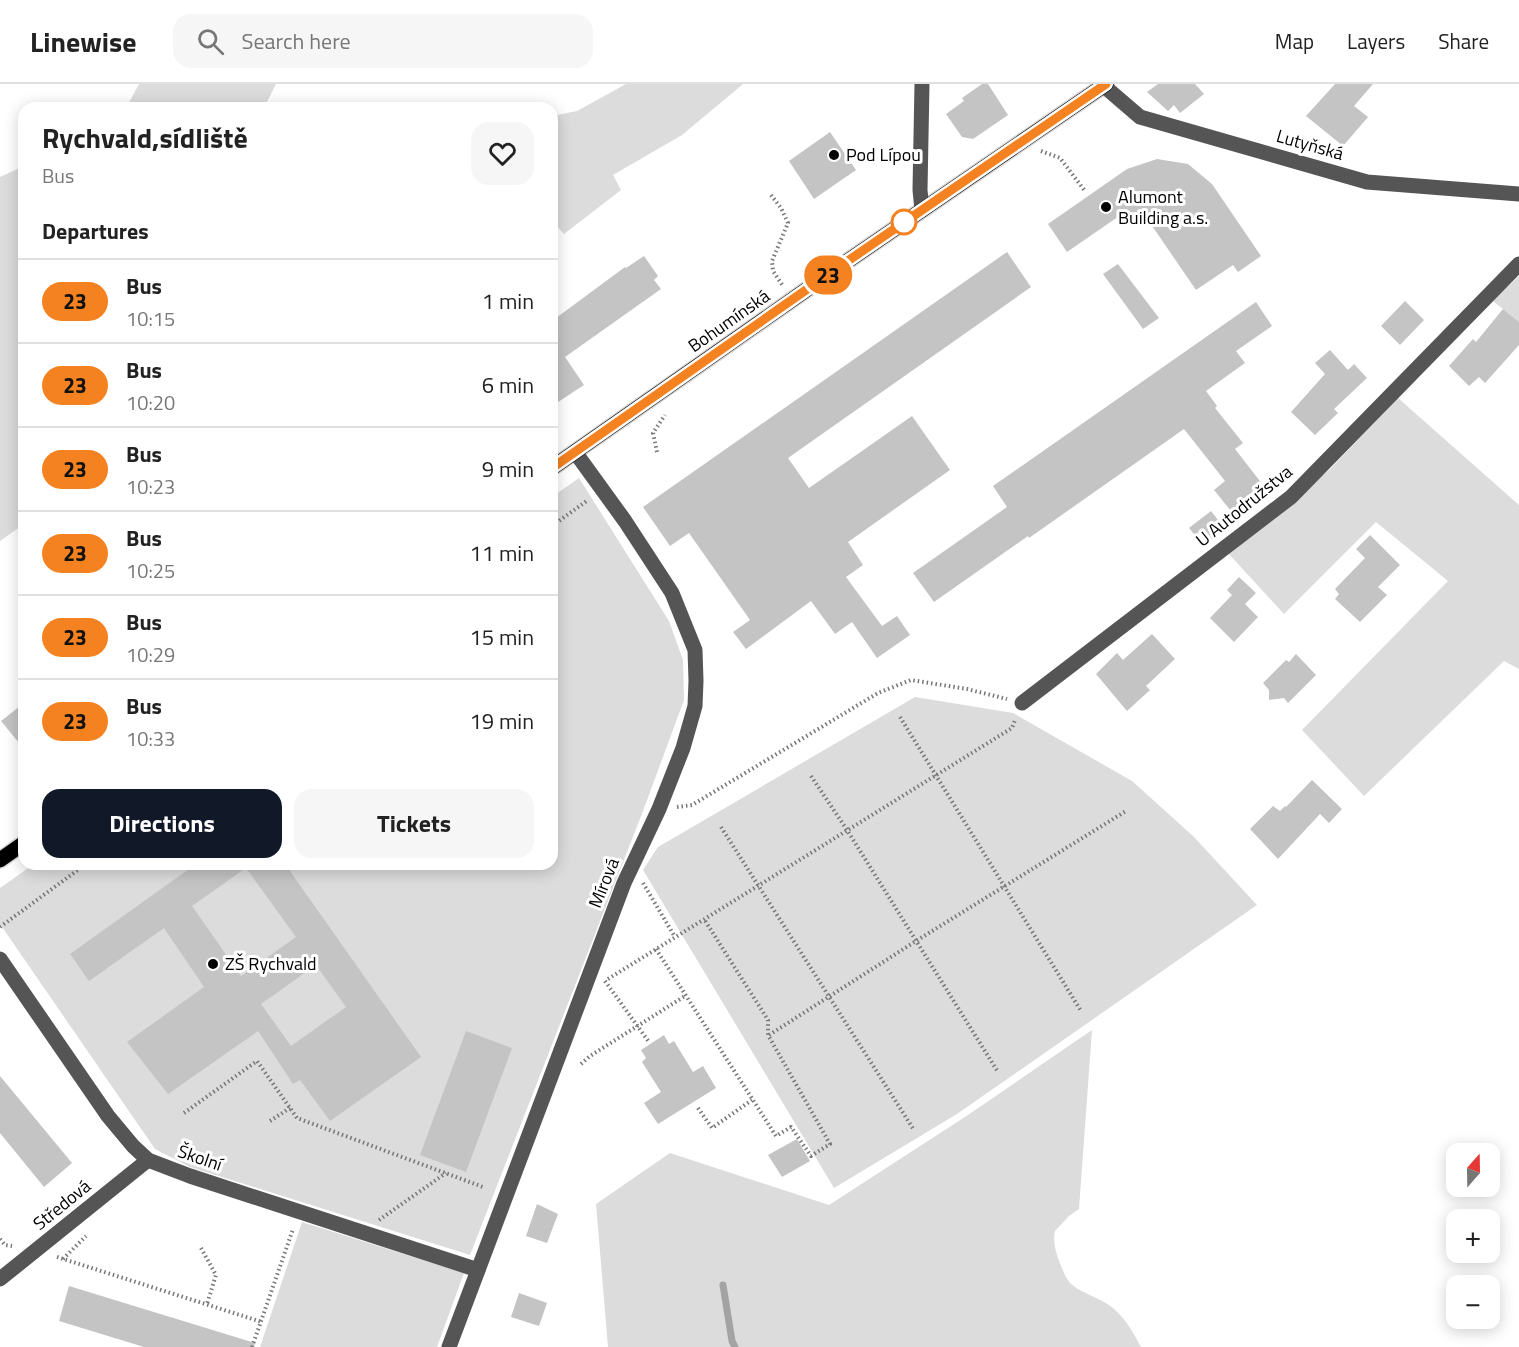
<!DOCTYPE html>
<meta charset="utf-8">
<style>
body{margin:0;font-family:"Titillium Web",sans-serif;background:#f6f6f6;color:#222;height:100vh;display:flex;flex-direction:column;font-size:22px;white-space:nowrap}
*{box-sizing:border-box;margin:0}
p{font-size:20px;color:#767676}
.icon{flex:none;width:33px;height:33px;fill:none;stroke:currentColor;stroke-width:2;stroke-linecap:round;stroke-linejoin:round}
.map{position:relative;flex:1;overflow:hidden}
.sheet{position:absolute;left:18px;top:18px;width:540px;height:768px;display:flex;flex-direction:column;background:#fff;border-radius:18px;box-shadow:0 3px 15px #0003}
.sheet>*{flex:none}
.badge{padding:0 12px;border-radius:20px;font-size:21px;line-height:39px}
.needle{width:39px;rotate:20deg}
.controls{position:absolute;left:1446px;top:1059px;display:grid;gap:12px}
.controls a{display:grid;place-items:center;width:54px;height:54px;border-radius:12px;background:#fff;box-shadow:0 3px 15px #0003;font-size:30px}
.map>.badge{position:absolute;translate:-50% -50%;box-shadow:0 0 0 3px #fff}
h2{padding:0 24px;font-size:22px;line-height:54px}
.round{display:grid;place-items:center;flex:none;width:63px;height:63px;border-radius:18px;background:#f6f6f6}
.headline{display:flex;align-items:center;justify-content:space-between;height:102px;padding:0 24px}
h1{font-size:28px;font-weight:700;line-height:45px}
.primary-button{display:flex;gap:12px;margin-top:auto;padding:12px 24px}
.primary-button a{flex:1;height:69px;border-radius:18px;background:#111827;color:#fff;font-size:24px;font-weight:700;line-height:69px;text-align:center}
.primary-button a+a{background:#f6f6f6;color:#222}
ul{padding:0;list-style:none}
li{display:flex;align-items:center;gap:18px;height:84px;padding:0 24px;border-top:2px solid #e0e0e0}
li div{flex:1}
li b{display:block;font-size:22px}
li em{font-style:normal}
li .badge{min-width:66px;font-weight:700;text-align:center}
header{display:flex;align-items:center;gap:36px;box-sizing:border-box;height:84px;padding:0 30px;background:#fff;border-bottom:2px solid #e0e0e0}
header strong{font-size:28px}
nav{display:flex;gap:33px;margin-inline-start:auto;font-size:21px}
.search{width:420px;height:54px;background:#f6f6f6;display:flex;align-items:center;gap:15px;box-sizing:border-box;padding:0 21px;border-radius:18px;color:#767676;font-size:22px}
.map>svg:first-child{display:block}
</style>
<header>
<strong>Linewise</strong>
<div class="search"><svg class="icon" aria-label="search" viewBox="0 0 24 24"><circle cx="10" cy="10" r="6"/><path d="M15 15l6 6"/></svg>Search here</div>
<nav><a>Map</a><a>Layers</a><a>Share</a></nav>
</header>
<div class="map">
<svg width="1519" height="1263" viewBox="0 0 1519 1263">
<rect width="100%" height="100%" fill="#fff"/>
<g fill="#dcdcdc">
<path d="M 139,0 L 276,0 L 264,24 L 126,24 Z"/>
<path d="M 626,0 L 743,0 L 682,51 L 613,91 L 621,106 L 564,150 L 555,140 L 552,142 L 552,32 L 577,27 Z"/>
<path d="M 24,82 L 24,440 L 0,457 L 0,93 Z"/>
<path d="M 1519,192 L 1519,238 L 1493,217 Z"/>
<path d="M 1398,314 L 1519,421 L 1519,585 L 1504,577 L 1364,712 L 1302,646 L 1448,497 L 1376,438 L 1284,530 L 1227,468 L 1329,386 Z"/>
<path d="M 579,394 L 669,537 L 683,576 L 684,616 L 643,727 L 470,1171 L 190,1083 L 155,1065 L 0,840 L 0,804 L 34,780 L 552,780 L 552,413 Z"/>
<path d="M 915,613 L 1013,629 L 1132,697 L 1193,752 L 1257,821 L 957,1030 L 834,1104 L 643,786 L 658,763 Z"/>
<path d="M 1092,946 L 1079,1125 L 1069,1132 L 1055,1147 C 1053,1157 1055,1165 1058,1174 C 1061,1182 1065,1193 1070,1199 C 1080,1209 1102,1214 1114,1225 C 1126,1235 1134,1250 1141,1263 L 608,1263 L 596,1120 L 670,1069 L 829,1121 L 968,1031 Z"/>
<path d="M 302,1138 L 464,1189 L 437,1263 L 260,1263 Z"/>
</g>
<g fill="none" stroke-linecap="round" stroke-linejoin="round">
<path stroke="#a3a3a3" stroke-width="7" d="M 723,1201 L 732,1257 L 735,1263"/>
</g>
<g fill="#c4c4c4" fill-rule="evenodd">
<path d="M 982,0 L 988,0 L 1008,31 L 973,55 L 962,53 L 946,30 L 964,17 L 962,14 Z"/>
<path d="M 1158,0 L 1195,0 L 1204,10 L 1180,29 L 1174,21 L 1168,27 L 1147,8 Z"/>
<path d="M 1335,0 L 1373,0 L 1354,22 L 1368,33 L 1343,62 L 1306,32 Z"/>
<path d="M 830,48 L 856,86 L 814,115 L 789,77 Z"/>
<path d="M 1157,75 L 1188,80 L 1212,100 L 1261,172 L 1238,188 L 1233,181 L 1196,206 L 1146,133 L 1134,141 L 1125,128 L 1067,168 L 1048,140 L 1127,85 Z"/>
<path d="M 1007,168 L 1031,203 L 788,374 L 809,404 L 912,332 L 950,386 L 848,458 L 863,481 L 846,493 L 882,542 L 897,532 L 910,551 L 877,574 L 852,538 L 835,550 L 811,517 L 746,565 L 733,548 L 750,536 L 689,449 L 670,462 L 643,423 Z"/>
<path d="M 644,172 L 658,192 L 654,196 L 661,205 L 565,273 L 584,301 L 552,322 L 552,237 L 625,183 L 626,184 Z"/>
<path d="M 1118,180 L 1159,234 L 1143,245 L 1103,190 Z"/>
<path d="M 1405,217 L 1424,236 L 1400,261 L 1381,242 Z"/>
<path d="M 1256,218 L 1272,242 L 1236,267 L 1245,279 L 1206,307 L 1217,322 L 1215,324 L 1243,359 L 1235,365 L 1263,401 L 1231,427 L 1214,406 L 1225,397 L 1184,345 L 1029,454 L 1028,452 L 934,518 L 913,489 L 1007,423 L 993,402 Z"/>
<path d="M 1503,225 L 1519,238 L 1519,261 L 1485,299 L 1479,293 L 1469,302 L 1449,282 L 1473,255 L 1476,258 Z"/>
<path d="M 1330,266 L 1348,286 L 1354,280 L 1367,294 L 1334,325 L 1338,329 L 1315,351 L 1291,328 L 1325,290 L 1315,279 Z"/>
<path d="M 1211,427 L 1225,445 L 1204,462 L 1189,444 Z"/>
<path d="M 1370,451 L 1400,481 L 1378,503 L 1387,511 L 1360,538 L 1335,515 L 1339,510 L 1335,505 L 1365,474 L 1356,465 Z"/>
<path d="M 1239,493 L 1256,509 L 1245,520 L 1258,533 L 1234,558 L 1210,534 L 1232,511 L 1227,506 Z"/>
<path d="M 1152,550 L 1175,575 L 1146,602 L 1150,606 L 1127,627 L 1096,590 L 1117,569 L 1123,576 Z"/>
<path d="M 1296,570 L 1316,591 L 1288,619 L 1284,614 L 1269,616 L 1269,606 L 1263,599 L 1286,576 L 1289,578 Z"/>
<path d="M 24,619 L 24,665 L 1,637 Z"/>
<path d="M 1312,696 L 1342,725 L 1329,739 L 1320,730 L 1278,775 L 1250,745 L 1273,722 L 1280,727 L 1285,722 L 1286,723 Z"/>
<path d="M 196,780 L 285,780 L 421,973 L 330,1037 L 300,996 L 293,1000 L 258,947 L 168,1010 L 127,958 L 204,903 L 164,844 L 89,897 L 70,870 ZM 246,784 L 296,853 L 241,892 L 192,822 ZM 316,881 L 346,923 L 291,962 L 261,920 Z"/>
<path d="M 466,947 L 512,964 L 466,1088 L 420,1071 Z"/>
<path d="M 664,951 L 669,960 L 674,957 L 693,988 L 703,982 L 716,1004 L 658,1040 L 644,1019 L 661,1008 L 642,978 L 646,974 L 641,966 Z"/>
<path d="M 0,992 L 72,1079 L 44,1103 L 0,1049 Z"/>
<path d="M 797,1055 L 810,1077 L 782,1093 L 768,1071 Z"/>
<path d="M 537,1120 L 558,1130 L 547,1159 L 526,1152 Z"/>
<path d="M 69,1202 L 255,1259 L 254,1263 L 144,1263 L 59,1237 Z"/>
<path d="M 519,1209 L 547,1219 L 539,1242 L 511,1233 Z"/>
</g>
<g fill="none" stroke-linecap="round" stroke-linejoin="round">
<defs>
<g id="major">
<path d="M 552,384 L 836,185 L 1106,0"/>
<path d="M 0,776 L 24,759"/>
</g>
</defs>
<use href="#major" stroke="#dbdbdb" stroke-width="18"/>
<g stroke="#777" stroke-width="4" stroke-dasharray="1.5 3" stroke-linecap="butt">
<path d="M 1041,67 L 1060,74 L 1085,107"/>
<path d="M 771,111 L 781,124 L 788,139 L 772,177 L 773,187 L 783,202"/>
<path d="M 657,368 L 653,349 L 665,331"/>
<path d="M 552,442 L 588,416"/>
<path d="M 900,633 L 1081,927"/>
<path d="M 811,692 L 847,746 L 998,988"/>
<path d="M 677,723 L 692,721 L 878,609 L 911,596 L 967,605 L 1007,615"/>
<path d="M 721,743 L 914,1046"/>
<path d="M 643,799 L 675,853"/>
<path d="M 0,843 L 86,780"/>
<path d="M 656,865 L 776,1052 L 791,1043 L 811,1072 L 830,1060 L 768,951 L 768,936 L 704,835"/>
<path d="M 608,895 L 1012,644 L 1015,636"/>
<path d="M 605,897 L 649,958"/>
<path d="M 769,951 L 916,857 L 1126,727"/>
<path d="M 581,980 L 590,972 L 685,912"/>
<path d="M 698,1024 L 712,1044 L 752,1016"/>
<path d="M 184,1029 L 257,977 L 297,1034 L 483,1103"/>
<path d="M 270,1037 L 290,1024"/>
<path d="M 379,1136 L 446,1089"/>
<path d="M 0,1155 L 5,1161 L 12,1162"/>
<path d="M 201,1164 L 216,1191 L 207,1220"/>
<path d="M 57,1173 L 262,1238"/>
<path d="M 63,1175 L 86,1152"/>
<path d="M 252,1263 L 293,1145"/>
</g>
<g stroke="#555" stroke-width="15">
<path d="M 1104,2 L 1140,33 L 1367,98 L 1519,110"/>
<path d="M 922,126 L 920,106 L 922,0"/>
<path d="M 1022,619 L 1291,413 L 1519,180"/>
<path d="M 0,875 L 108,1032 L 133,1062 L 148,1076 L 190,1092 L 478,1186"/>
<path d="M 0,1195 L 148,1076"/>
<path d="M 449,1263 L 624,799 L 659,725 L 683,664 L 695,622 L 696,597 L 695,566 L 672,509 L 625,437 L 575,368"/>
</g>
<use href="#major" stroke="#000" stroke-width="15"/>
</g>
<g fill="none" stroke-linecap="round" stroke-linejoin="round">
<defs>
<path id="line" d="M 552,384 L 836,185 L 1106,0"/>
</defs>
<use href="#line" stroke="#fff" stroke-width="14"/>
<use href="#line" stroke="#f58220" stroke-width="9"/>
</g>
<g fill="#000" stroke="#fff" stroke-width="2">
<circle cx="834" cy="71" r="6"/>
<circle cx="1106" cy="123" r="6"/>
<circle cx="213" cy="880" r="6"/>
</g>
<circle fill="#fff" stroke="#f58220" stroke-width="3" cx="904" cy="138" r="12"/>
<g text-anchor="middle" stroke-width="6" stroke-linejoin="round" paint-order="stroke">
<g font-size="18" fill="#000" stroke="#fff">
<text transform="translate(1310 61) rotate(16)" y="6">Lutyňská</text>
<text transform="translate(729 237) rotate(-35)" y="6">Bohumínská</text>
<text transform="translate(1244 422) rotate(-39)" y="6">U Autodružstva</text>
<text transform="translate(604 799) rotate(-68)" y="6">Mírová</text>
<text transform="translate(200 1074) rotate(19)" y="6">Školní</text>
<text transform="translate(62 1121) rotate(-39)" y="6">Středová</text>
</g>
<g font-size="18" fill="#000" stroke="#fff" text-anchor="start">
<text x="846" y="77">Pod Lípou</text>
<text x="1118" y="119">Alumont<tspan x="1118" dy="21">Building a.s.</tspan></text>
<text x="225" y="886">ZŠ Rychvald</text>
</g>
</g>
</svg>
<div class="controls">
<a><svg class="needle" viewBox="-14 -14 28 28"><path d="M0-13l5 13h-10z" fill="#e53935"/><path d="M0 13l5-13h-10z" fill="#767676"/></svg></a>
<a>+</a>
<a>−</a>
</div>
<b class="badge" style="left:828px;top:191px;background:#f58220;color:#111">23</b>
<section class="sheet">
<div class="headline"><div><h1>Rychvald,sídliště</h1><p>Bus</p></div><a class="round"><svg class="icon" aria-label="heart" viewBox="0 0 24 24"><path d="M12 20l-8-8c-3-5 5-10 8-4 3-6 11-1 8 4z"/></svg></a></div>
<h2>Departures</h2>
<ul>
<li><span class="badge" style="background:#f58220;color:#111">23</span><div><b>Bus</b><p>10:15</p></div><em>1 min</em></li>
<li><span class="badge" style="background:#f58220;color:#111">23</span><div><b>Bus</b><p>10:20</p></div><em>6 min</em></li>
<li><span class="badge" style="background:#f58220;color:#111">23</span><div><b>Bus</b><p>10:23</p></div><em>9 min</em></li>
<li><span class="badge" style="background:#f58220;color:#111">23</span><div><b>Bus</b><p>10:25</p></div><em>11 min</em></li>
<li><span class="badge" style="background:#f58220;color:#111">23</span><div><b>Bus</b><p>10:29</p></div><em>15 min</em></li>
<li><span class="badge" style="background:#f58220;color:#111">23</span><div><b>Bus</b><p>10:33</p></div><em>19 min</em></li>
</ul>
<div class="primary-button"><a>Directions</a><a>Tickets</a></div>
</section>
</div>
